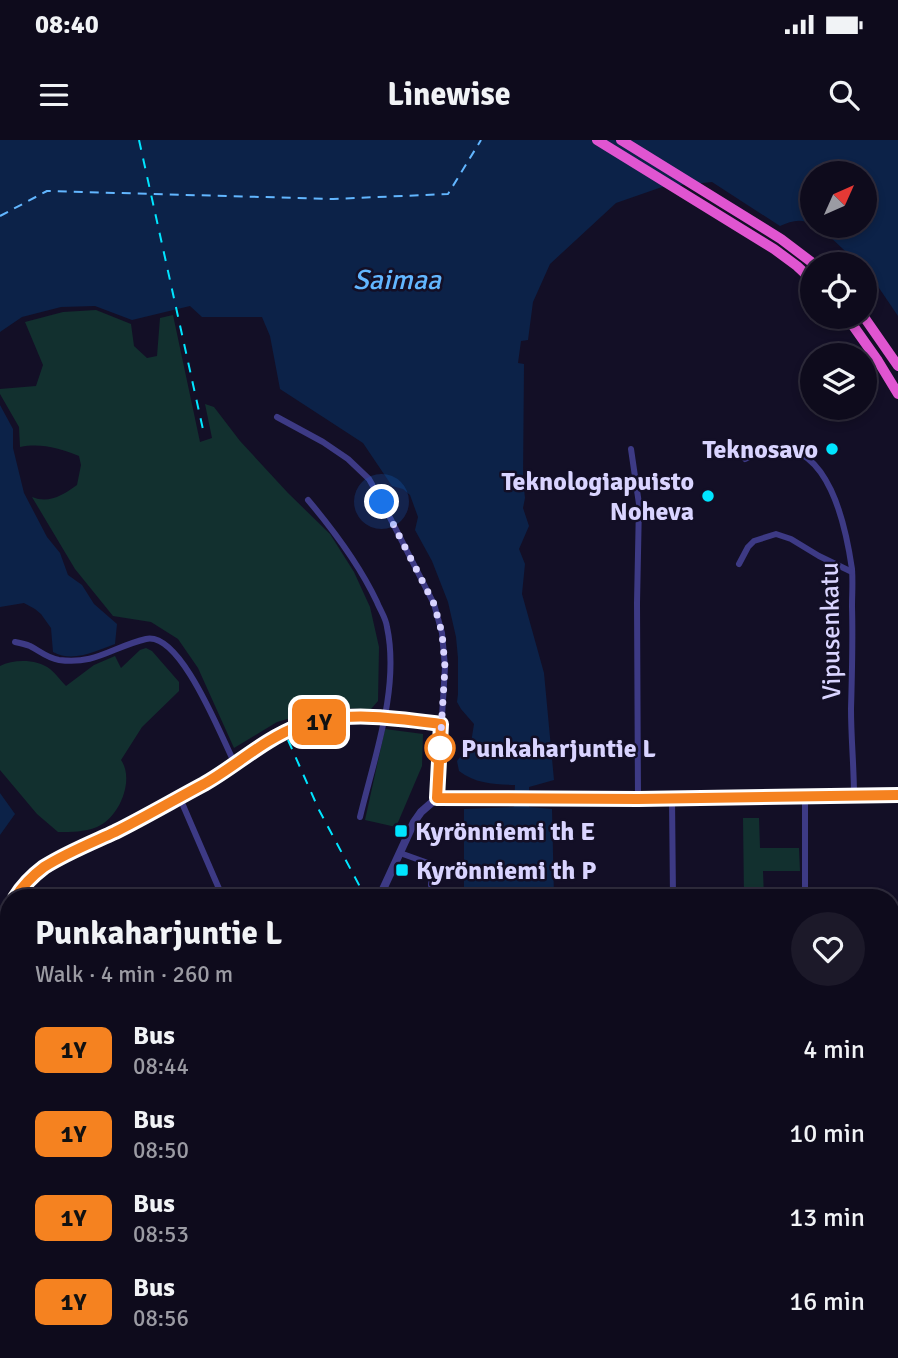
<!DOCTYPE html>
<meta charset="utf-8">
<style>
body{margin:0;font-family:Signika,sans-serif;background:#1c1929;color:#f1f3f6;height:100vh;display:flex;flex-direction:column;font-size:26px;white-space:nowrap}
*{box-sizing:border-box;margin:0}
p{font-size:23px;color:#9b9ba3}
.icon{flex:none;width:38px;height:38px;fill:none;stroke:currentColor;stroke-width:2;stroke-linecap:round;stroke-linejoin:round}
.map{position:relative;flex:1;overflow:hidden}
.side{position:absolute;left:0px;top:749px;width:900px;height:469px;display:flex;flex-direction:column;background:#0e0b1c;border-radius:28px 28px 0 0;box-shadow:0 4px 10px #0003,0 0 0 2px #2e2b3b}
.side>*{flex:none}
.badge{padding:0 14px;border-radius:10px;font-size:24px;line-height:46px}
.needle{width:46px;rotate:45deg}
.controls{position:absolute;left:800px;top:21px;display:grid;gap:14px}
.controls a{display:grid;place-items:center;width:77px;height:77px;border-radius:50%;background:#0e0b1c;box-shadow:0 4px 10px #0003,0 0 0 2px #2e2b3b;font-size:35px}
.you{position:absolute;width:35px;height:35px;margin:-18px;border:5px solid #fff;border-radius:50%;background:#1a73e8;box-shadow:0 0 0 10px #1a73e833}
.map>.badge{position:absolute;translate:-50% -50%;box-shadow:0 0 0 4px #fff}
.round{display:grid;place-items:center;flex:none;width:74px;height:74px;border-radius:37px;background:#1c1929}
.headline{display:flex;align-items:center;justify-content:space-between;height:119px;padding:0 35px}
h1{font-size:33px;font-weight:800;line-height:52px}
ul{padding:0;list-style:none}
li{display:flex;align-items:center;gap:21px;height:84px;padding:0 35px}
li div{flex:1}
li b{display:block;font-size:26px}
li em{font-style:normal}
li .badge{min-width:77px;font-weight:700;text-align:center}
.status{display:flex;justify-content:space-between;align-items:center;height:49px;padding:0 35px;background:#0e0b1c;direction:ltr}
.status svg{height:19px;fill:currentColor}
header{display:flex;justify-content:space-between;align-items:center;height:91px;padding:0 35px;background:#0e0b1c;font-size:32px;font-weight:800}
.map>svg:first-child{display:block}
</style>
<div class="status"><b>08:40</b><svg viewBox="0 0 49 12"><path d="M0 12V9h3v3zM5 12V6h3v6zM10 12V3h3v9zM15 12V0h3v12zM26 1h20v11H26zM47 4h2v5h-2z"/></svg></div>
<header><svg class="icon" aria-label="menu" viewBox="0 0 24 24"><path d="M4 6h16M4 12h16M4 18h16"/></svg>Linewise<svg class="icon" aria-label="search" viewBox="0 0 24 24"><circle cx="10" cy="10" r="6"/><path d="M15 15l6 6"/></svg></header>
<div class="map">
<svg width="898" height="1218" viewBox="0 0 898 1218">
<rect width="100%" height="100%" fill="#130f26"/>
<g fill="#12302f">
<path d="M 96,170 L 131,184 L 134,206 L 147,218 L 157,216 L 160,178 L 173,175 L 200,302 L 212,298 L 205,264 L 214,267 L 240,301 L 288,353 L 330,394 L 354,432 L 370,467 L 379,507 L 378,561 L 371,569 L 325,568 L 277,582 L 234,608 L 198,528 L 178,499 L 151,482 L 113,476 L 75,429 L 32,357 C 49,364 63,355 77,345 L 81,325 L 79,316 C 59,308 41,303 20,307 L 19,287 L 0,254 L 0,249 L 36,246 L 43,225 L 25,182 L 63,172 Z"/>
<path d="M 146,508 L 152,511 L 179,542 L 179,551 L 142,587 L 121,620 C 135,640 119,678 97,687 C 84,692 72,692 58,692 L 37,674 L 0,630 L 0,526 C 14,519 37,519 50,529 C 56,534 61,541 66,546 L 94,525 L 115,516 L 121,528 L 140,510 Z"/>
<path d="M 385,589 L 423,594 L 422,626 L 396,687 L 365,680 Z"/>
<path d="M 743,678 L 759,678 L 760,708 L 799,708 L 800,731 L 763,731 L 764,758 L 744,758 Z"/>
</g>
<g fill="#0c2248">
<path d="M 0,0 L 898,0 L 898,176 L 877,145 L 865,130 L 864,124 L 859,124 L 827,94 L 815,86 L 864,86 L 864,33 L 812,33 L 812,84 C 800,78 791,81 780,86 L 712,42 L 662,47 L 616,63 L 550,124 L 533,162 L 528,200 L 521,201 L 518,223 L 524,224 L 523,340 L 525,358 L 523,368 L 529,386 L 519,409 L 525,424 L 522,454 L 544,533 L 554,640 L 529,647 L 529,667 L 552,669 L 554,758 L 464,758 L 464,669 L 514,667 L 515,645 C 494,644 476,644 459,631 L 457,621 L 471,603 L 474,584 L 461,569 L 457,562 L 458,554 L 458,518 L 456,497 L 448,462 L 432,421 L 415,390 L 418,377 L 410,355 L 403,349 L 392,346 L 363,303 L 280,249 L 270,196 L 262,177 L 202,177 L 190,166 L 132,180 L 95,166 L 61,167 L 22,177 L 0,192 Z"/>
<path d="M 0,265 L 13,289 L 13,308 L 24,353 L 47,397 L 60,413 L 68,435 L 82,445 L 94,464 L 117,484 L 115,504 C 96,511 73,523 53,512 L 51,488 L 41,474 L 35,469 L 24,463 L 0,467 Z"/>
<path d="M 0,653 L 15,674 L 0,695 Z"/>
<path d="M 656,1209 L 703,1209 L 703,1218 L 657,1218 Z"/>
</g>
<g fill="none" stroke-linecap="round" stroke-linejoin="round">
<path stroke="#0c2248" stroke-width="2" d="M 647,1209 L 657,1217"/>
<path stroke="#62b6ff" stroke-width="2" stroke-dasharray="9 7" stroke-linecap="butt" d="M 0,76 L 47,51 L 333,59 L 448,54 L 481,0"/>
<g stroke="#3d3a85" stroke-width="6">
<path d="M 277,277 L 323,302 L 348,319 L 369,339 L 382,362 L 434,464 L 442,493 L 445,527 L 437,658"/>
<path d="M 631,309 L 639,364 L 637,463 L 638,659"/>
<path d="M 745,319 C 753,315 761,311 770,309 C 829,299 846,388 852,429 C 853,442 852,455 852,467 C 853,501 852,535 851,569 C 851,598 854,627 854,656"/>
<path d="M 308,360 C 335,392 359,424 377,462 C 380,470 386,478 387,487 C 400,548 374,618 360,677"/>
<path d="M 739,424 L 748,407 L 754,401 L 776,394 L 791,399 L 819,416 L 852,432"/>
<path d="M 15,502 C 20,503 25,504 30,506 C 40,511 47,518 59,520 C 96,525 112,507 146,499 C 181,491 222,599 235,624"/>
<path d="M 179,656 L 223,758"/>
<path d="M 805,656 L 805,758"/>
<path d="M 672,658 L 673,758"/>
<path d="M 400,713 L 428,723 L 432,734 L 431,745"/>
<path d="M 15,758 C 23,745 32,736 44,727 C 66,713 91,703 115,692 C 145,677 174,660 204,644 C 236,626 264,599 299,586 C 343,570 396,578 441,584"/>
<path d="M 0,795 L 9,770"/>
<path d="M 891,974 L 898,972"/>
<path d="M 891,1165 L 898,1163"/>
<path d="M 891,1202 L 896,1218"/>
</g>
<g stroke="#3d3a85" stroke-width="8">
<path d="M 379,758 L 414,682 L 421,672 L 437,658 L 638,659 L 898,655"/>
<path d="M 525,1209 L 528,1218"/>
</g>
<g stroke="#e055d1" stroke-width="10">
<path d="M 597,0 L 774,109 L 797,126 L 812,140"/>
<path d="M 621,0 L 781,99 L 814,124"/>
<path d="M 847,177 L 878,221 L 898,254"/>
<path d="M 864,177 L 898,226"/>
</g>
<g stroke="#00e5ff" stroke-width="2" stroke-dasharray="10 9" stroke-linecap="butt">
<path d="M 139,0 L 204,294"/>
<path d="M 288,600 L 319,670 L 366,758"/>
<path d="M 608,1209 L 613,1218"/>
</g>
</g>
<g fill="none" stroke-linecap="round" stroke-linejoin="round">
<defs>
<path id="line" d="M 15,758 C 23,745 32,736 44,727 C 66,713 91,703 115,692 C 145,677 174,660 204,644 C 236,626 264,599 299,586 C 343,570 396,578 441,584 L 437,658 L 638,659 L 898,655"/>
</defs>
<use href="#line" stroke="#fff" stroke-width="16"/>
<use href="#line" stroke="#f58220" stroke-width="10"/>
<path stroke="#d9d4ff" stroke-width="7" stroke-dasharray="0 12.6" d="M 382,362 L 434,464 L 442,493 L 445,527 L 440,608"/>
</g>
<g fill="#00e5ff" stroke="#130f26" stroke-width="2.5">
<circle cx="832" cy="309" r="7"/>
<circle cx="708" cy="356" r="7"/>
<rect x="394" y="684" width="14" height="14" rx="3.5"/>
<rect x="395" y="723" width="14" height="14" rx="3.5"/>
</g>
<circle fill="#fff" stroke="#f58220" stroke-width="3.5" cx="440" cy="608" r="14"/>
<g text-anchor="middle" stroke-width="5" stroke-linejoin="round" paint-order="stroke">
<g font-size="26" font-weight="bold" fill="#d9d4ff" stroke="#130f26" text-anchor="end">
<text x="818" y="318">Teknosavo</text>
<text x="694" y="350">Teknologiapuisto<tspan x="694" dy="30">Noheva</tspan></text>
<text x="415" y="700" text-anchor="start">Kyrönniemi th E</text>
<text x="416" y="739" text-anchor="start">Kyrönniemi th P</text>
</g>
<g font-size="26" fill="#d9d4ff" stroke="#130f26">
<text transform="translate(830 491) rotate(-91)" y="9">Vipusenkatu</text>
</g>
<g font-size="26" font-weight="bold" fill="#d9d4ff" stroke="#130f26" text-anchor="start">
<text x="461" y="617">Punkaharjuntie L</text>
</g>
<g font-size="28" font-style="italic" fill="#62b6ff" stroke="#130f26">
<text x="397" y="149">Saimaa</text>
</g>
</g>
</svg>
<div class="controls">
<a><svg class="needle" viewBox="-14 -14 28 28"><path d="M0-13l5 13h-10z" fill="#e53935"/><path d="M0 13l5-13h-10z" fill="#9b9ba3"/></svg></a>
<a><svg class="icon" aria-label="locate" viewBox="0 0 24 24"><circle cx="12" cy="12" r="6"/><path d="M12 2v4M12 18v4M2 12h4M18 12h4"/></svg></a>
<a><svg class="icon" aria-label="layers" viewBox="0 0 24 24"><path d="M12 4l9 5-9 5-9-5zM3 14l9 5 9-5"/></svg></a>
</div>
<div class="you" style="left:382px;top:362px"></div>
<b class="badge" style="left:319px;top:582px;background:#f58220;color:#111">1Y</b>
<section class="side">
<div class="headline"><div><h1>Punkaharjuntie L</h1><p>Walk · 4 min · 260 m</p></div><a class="round"><svg class="icon" aria-label="heart" viewBox="0 0 24 24"><path d="M12 20l-8-8c-3-5 5-10 8-4 3-6 11-1 8 4z"/></svg></a></div>
<ul>
<li><span class="badge" style="background:#f58220;color:#111">1Y</span><div><b>Bus</b><p>08:44</p></div><em>4 min</em></li>
<li><span class="badge" style="background:#f58220;color:#111">1Y</span><div><b>Bus</b><p>08:50</p></div><em>10 min</em></li>
<li><span class="badge" style="background:#f58220;color:#111">1Y</span><div><b>Bus</b><p>08:53</p></div><em>13 min</em></li>
<li><span class="badge" style="background:#f58220;color:#111">1Y</span><div><b>Bus</b><p>08:56</p></div><em>16 min</em></li>
</ul>
</section>
</div>
